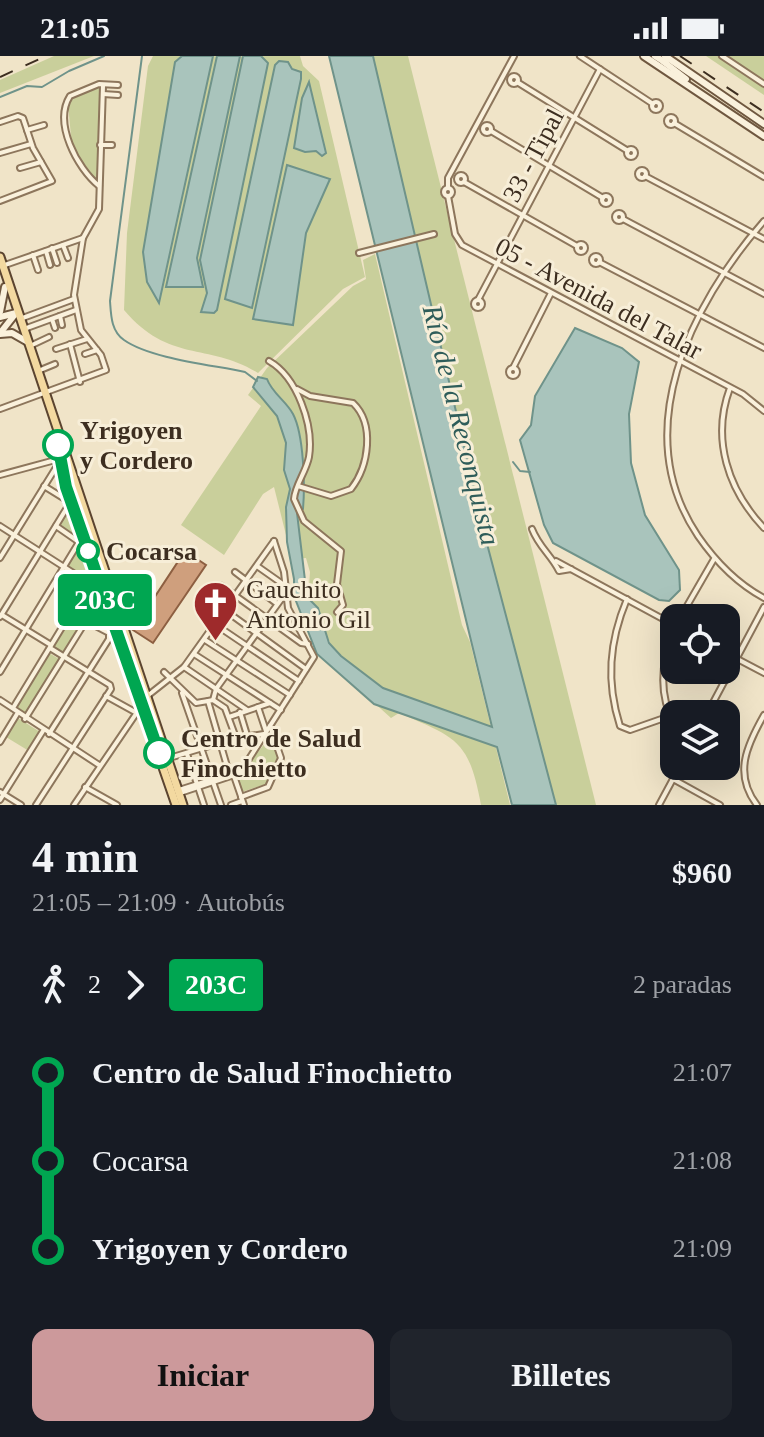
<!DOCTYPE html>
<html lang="es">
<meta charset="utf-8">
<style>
body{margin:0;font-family:"Times New Roman",serif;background:#20242c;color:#f1f3f6;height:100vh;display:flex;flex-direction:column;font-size:30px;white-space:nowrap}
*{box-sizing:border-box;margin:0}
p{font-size:26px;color:#9ea1a6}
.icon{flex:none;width:44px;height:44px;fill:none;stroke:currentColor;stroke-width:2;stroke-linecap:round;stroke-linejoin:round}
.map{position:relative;height:749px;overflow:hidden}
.details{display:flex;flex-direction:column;background:#171b24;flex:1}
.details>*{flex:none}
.badge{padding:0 16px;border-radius:6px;font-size:28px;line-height:52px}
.tools{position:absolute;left:660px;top:548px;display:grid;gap:16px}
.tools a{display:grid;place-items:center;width:80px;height:80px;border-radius:16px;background:#171b24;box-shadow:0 8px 32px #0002;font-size:40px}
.map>.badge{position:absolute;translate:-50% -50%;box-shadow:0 0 0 4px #fff}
.legs{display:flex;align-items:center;gap:12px;height:88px;padding:0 32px;font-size:26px}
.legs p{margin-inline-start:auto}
.head{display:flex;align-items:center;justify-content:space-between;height:136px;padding:0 32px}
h1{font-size:44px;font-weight:800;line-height:60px}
.action{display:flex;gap:16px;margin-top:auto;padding:16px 32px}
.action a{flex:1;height:92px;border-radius:16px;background:#cc999b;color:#111;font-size:32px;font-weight:800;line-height:92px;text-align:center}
.action a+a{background:#20242c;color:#f1f3f6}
ul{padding:0 32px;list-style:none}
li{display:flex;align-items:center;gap:28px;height:88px;font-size:30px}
li i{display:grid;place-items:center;width:12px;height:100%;margin:0 10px;background:currentColor}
li i::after{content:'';width:20px;height:20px;margin:-10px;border:6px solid;border-radius:50%;background:#171b24}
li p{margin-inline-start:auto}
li:first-child i{background:linear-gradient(#0000 50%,currentColor 0)}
li:last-child i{background:linear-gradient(currentColor 50%,#0000 0)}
.status{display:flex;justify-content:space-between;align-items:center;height:56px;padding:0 40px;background:#171b24;direction:ltr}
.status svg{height:22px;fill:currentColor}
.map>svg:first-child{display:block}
</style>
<div class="status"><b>21:05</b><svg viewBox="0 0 49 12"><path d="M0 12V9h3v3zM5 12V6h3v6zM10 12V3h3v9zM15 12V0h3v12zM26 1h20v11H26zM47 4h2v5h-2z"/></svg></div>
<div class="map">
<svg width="764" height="749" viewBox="0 0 764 749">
<rect width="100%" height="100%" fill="#f0e4c8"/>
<g fill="#c9cf9b">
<path d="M 54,0 L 94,0 L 0,37 L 0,24 Z"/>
<path d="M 153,0 L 300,0 L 303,10 L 319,25 L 365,221 L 343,233 L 258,317 C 208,286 170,308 124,254 L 127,177 L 148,10 Z"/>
<path d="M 373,0 L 408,0 L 596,749 L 556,749 L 486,484 Z"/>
<path d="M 706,0 L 764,0 L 764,39 Z"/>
<path d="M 101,31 L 97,122 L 95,123 L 72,91 L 68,48 L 77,39 Z"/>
<path d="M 375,198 L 462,569 L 470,586 L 510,749 L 481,749 C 469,684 457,682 399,657 L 391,662 L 319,597 L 330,586 L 308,546 L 310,516 L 306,502 L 292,503 L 274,431 L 263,438 L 224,499 L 181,469 L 261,350 L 248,339 L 267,312 L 353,230 L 366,223 L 363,204 Z"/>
<path d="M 68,450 L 107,560 L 112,578 L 85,561 L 62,598 L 53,592 L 94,525 L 65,510 L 79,484 L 56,470 Z"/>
<path d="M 49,597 L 59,603 L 25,659 L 16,651 Z"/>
<path d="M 18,662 L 40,676 L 29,695 L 6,681 Z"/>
<path d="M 273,677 L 280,700 L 266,728 L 242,736 L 238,721 Z"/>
</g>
<g fill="#a9c4bc" stroke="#6f938a" stroke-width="2">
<path d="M 182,0 L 213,0 L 159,247 L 147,226 L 143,196 L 175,6 Z"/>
<path d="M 217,0 L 240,0 L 197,202 L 203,231 L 166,231 Z"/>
<path d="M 243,0 L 261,0 L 268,7 L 217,254 L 214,257 L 201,256 L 207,237 L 200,204 Z"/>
<path d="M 329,0 L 373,0 L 486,484 L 556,749 L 512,749 L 497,691 L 374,648 L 317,598 L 294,540 L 294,523 L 287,486 L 286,451 L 290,433 L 284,414 L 286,387 L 277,360 L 253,331 L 258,321 L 267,323 C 272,337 286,345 293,358 C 304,379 305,430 303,453 L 297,457 L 307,541 L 318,552 L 329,587 L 341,600 L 383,632 L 492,671 Z"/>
<path d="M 279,5 L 288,6 L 292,13 L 301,16 L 301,23 L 252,252 L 225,243 L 275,9 Z"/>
<path d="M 309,26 L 326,97 L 322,100 L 316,95 L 305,96 L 294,92 L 302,42 Z"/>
<path d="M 287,109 L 330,123 L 306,177 L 293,269 L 253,263 Z"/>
<path d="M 575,272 L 622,292 L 639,306 L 629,358 L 631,407 L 645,459 L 679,514 L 680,534 L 669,545 L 659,544 L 553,487 L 544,469 L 520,384 L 531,369 L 535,340 Z"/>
</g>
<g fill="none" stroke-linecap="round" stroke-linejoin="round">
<g stroke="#6f938a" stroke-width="2">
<path d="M 142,0 L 110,245 C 111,259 111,275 124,284 C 151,303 213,309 245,316 L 257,325"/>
<path d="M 0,41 L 27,30 L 42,31 L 69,15 L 104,0"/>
<path d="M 513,406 L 520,415 L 530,416"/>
</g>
</g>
<path fill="#cf9f7d" stroke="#8d5f41" stroke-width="2" d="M 185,495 L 206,509 L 153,587 L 133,574 Z"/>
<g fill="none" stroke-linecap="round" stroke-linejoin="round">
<defs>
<g id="street">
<path d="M 580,0 L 653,48"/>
<path d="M 722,0 L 764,28"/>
<circle cx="514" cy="24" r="4"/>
<path d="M 517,26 L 628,95"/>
<path d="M 103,38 L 118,39"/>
<circle cx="656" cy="50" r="4"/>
<circle cx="671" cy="65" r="4"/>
<path d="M 0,66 L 18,60 L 23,62 L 33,92 L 52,125 L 0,145"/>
<path d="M 674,67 L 764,121"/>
<circle cx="487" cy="73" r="4"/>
<path d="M 27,74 L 44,69"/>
<path d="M 491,75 L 603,142"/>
<path d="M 100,89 L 112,89"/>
<circle cx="631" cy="97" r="4"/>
<path d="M 0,97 L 31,88"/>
<path d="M 20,112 L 41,106"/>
<circle cx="642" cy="118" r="4"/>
<circle cx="461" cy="123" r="4"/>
<path d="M 645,120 L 764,183"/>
<path d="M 464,126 L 577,190"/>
<path d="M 99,130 C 77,112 53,67 70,40 L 99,28 L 118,29"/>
<circle cx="448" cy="136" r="4"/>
<path d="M 448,132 L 448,122 L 514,0"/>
<circle cx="606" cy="144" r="4"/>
<path d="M 448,140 L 455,178 L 462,189 L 743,338 L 764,355"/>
<circle cx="619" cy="161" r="4"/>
<path d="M 623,163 L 764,238"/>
<path d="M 764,165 C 690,249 628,376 698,480 C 716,506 736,527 764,542"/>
<circle cx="581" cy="192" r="4"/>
<path d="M 63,189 L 68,202"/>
<path d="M 52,192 L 57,207"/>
<path d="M 46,195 L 50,209"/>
<path d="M 359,197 L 434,178"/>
<path d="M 33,199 L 38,214"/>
<circle cx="596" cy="204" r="4"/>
<path d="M 599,206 L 764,292"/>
<path d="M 2,210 L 83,182"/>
<circle cx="478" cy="248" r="4"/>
<path d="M 478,244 L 600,13"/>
<path d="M 60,260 L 62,269"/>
<path d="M 20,263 L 74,243"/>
<path d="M 52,263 L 55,272"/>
<path d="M 24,273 L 76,254"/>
<path d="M 70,288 L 80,326"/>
<path d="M 30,290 L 49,281"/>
<path d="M 56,293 L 87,283"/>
<path d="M 85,298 L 97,294"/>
<path d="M 269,305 C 297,321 314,369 309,401 C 306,416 295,429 294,443 L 304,465 L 341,495 L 337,528 L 343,549 L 337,556"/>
<circle cx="513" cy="316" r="4"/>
<path d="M 513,312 L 551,237"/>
<path d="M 38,315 L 55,308"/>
<path d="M 730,332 C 711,383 728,434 764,472"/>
<path d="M 297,333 L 310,340 L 353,347 C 375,368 369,410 351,433 L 331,440 L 298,430"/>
<path d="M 0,353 L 106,314 L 101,299 L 81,274 L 74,239 L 83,182 L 99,153 L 103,30"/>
<path d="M 0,419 L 59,403"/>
<path d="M 0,470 L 89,527 L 13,652"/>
<path d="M 532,473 C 539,491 551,499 559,515 L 571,513"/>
<path d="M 0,502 L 60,405"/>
<path d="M 556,505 L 674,569"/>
<path d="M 257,510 L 284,529"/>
<path d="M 235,516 L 276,547"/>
<path d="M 222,530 L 301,587 L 308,588"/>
<path d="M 627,543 C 609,586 606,626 620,670 L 630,674 L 670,660"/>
<path d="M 226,555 L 306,613"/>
<path d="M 2,559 L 51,589"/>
<path d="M 0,561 L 68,450 L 65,443 L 44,430"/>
<path d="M 680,562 L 714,503"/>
<path d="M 216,569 L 299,625"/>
<path d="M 674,575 C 661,606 658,637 674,668"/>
<path d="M 205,584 L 290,639"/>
<path d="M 726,597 L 764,617"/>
<path d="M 194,598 L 281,654"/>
<path d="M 184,611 L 247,654"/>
<path d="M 0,616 L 79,486 L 56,470"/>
<path d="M 164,616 L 196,647 L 208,645"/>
<path d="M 182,637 L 221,749"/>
<path d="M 106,640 L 135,656"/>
<path d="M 146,641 L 184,611 L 274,485"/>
<path d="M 0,644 L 99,709"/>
<path d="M 213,644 L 225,652 L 236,682"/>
<path d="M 258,651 L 266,675"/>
<path d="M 240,656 L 247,679"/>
<path d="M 707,658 L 764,551"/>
<path d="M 229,661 L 270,647"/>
<path d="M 25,663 L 86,565 L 109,577 L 109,583 L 49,678"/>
<path d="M 0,686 L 17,658"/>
<path d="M 187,698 L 204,749"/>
<path d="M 166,703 L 236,682 L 264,678"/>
<path d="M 229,717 L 208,645 L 213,644 L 216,633 L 285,538"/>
<path d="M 233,717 L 244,749"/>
<path d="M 673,723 L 720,749"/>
<path d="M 85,731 L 117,749"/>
<path d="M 179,734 L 239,715"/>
<path d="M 0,736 L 21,749"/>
<path d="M 180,737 L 240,717 L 314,601 L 288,552 L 284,516 L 274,485"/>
<path d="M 241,741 L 268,731 L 281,702 L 270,670"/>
<path d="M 0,744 L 43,675"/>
<path d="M 36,749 L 111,633 L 110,629 L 50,592"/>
<path d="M 74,749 L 142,649"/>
<path d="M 231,749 L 242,745"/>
<path d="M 659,749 L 680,710"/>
<path d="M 757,749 C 733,718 747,689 764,659"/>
</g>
<g id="secondary">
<path d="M 644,0 L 764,80"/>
<path d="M 655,0 L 666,7"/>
<path d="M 665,0 L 764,68"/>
<path d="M 664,6 L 686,23"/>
<path d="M 0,256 L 5,231"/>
<path d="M 0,261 L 16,257"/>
<path d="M 1,276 L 16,257"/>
<path d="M 0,278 L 12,277 L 26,285"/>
</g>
<g id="primary">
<path d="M 0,201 L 183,749"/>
<path d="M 58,387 L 66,431 L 176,749"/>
</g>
</defs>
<use href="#street" stroke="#8d765c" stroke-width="8"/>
<use href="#secondary" stroke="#6f573f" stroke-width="10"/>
<use href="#primary" stroke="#5b4430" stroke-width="11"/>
<use href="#street" stroke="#faf1dc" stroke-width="4"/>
<use href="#secondary" stroke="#faf1dc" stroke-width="6"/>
<use href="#primary" stroke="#f3d9a0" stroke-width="7"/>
<g stroke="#3d2e20" stroke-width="2" stroke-dasharray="14 14" stroke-linecap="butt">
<path d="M 680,0 L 764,56"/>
<path d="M 0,21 L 46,0"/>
</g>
</g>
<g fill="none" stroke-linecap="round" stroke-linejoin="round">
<defs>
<path id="line-1" d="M 58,389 L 66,431 L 159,697"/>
</defs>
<use href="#line-1" stroke="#fff" stroke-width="18"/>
<use href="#line-1" stroke="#00a651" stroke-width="12"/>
</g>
<defs>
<symbol id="church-pin" viewBox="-11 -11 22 30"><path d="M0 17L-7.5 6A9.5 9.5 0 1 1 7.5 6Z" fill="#9e2a2b" stroke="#f7eed8"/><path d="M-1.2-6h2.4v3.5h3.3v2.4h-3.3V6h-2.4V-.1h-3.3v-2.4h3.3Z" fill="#fff"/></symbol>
</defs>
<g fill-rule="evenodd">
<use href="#church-pin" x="190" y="522" width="51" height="69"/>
</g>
<g fill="#fff" stroke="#00a651" stroke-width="4">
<circle cx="58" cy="389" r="14"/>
<circle cx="88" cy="495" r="10"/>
<circle cx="159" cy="697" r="14"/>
</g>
<g text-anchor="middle" stroke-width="6" stroke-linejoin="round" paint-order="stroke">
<g font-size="26" fill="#3d2e20" stroke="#f7eed8">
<text transform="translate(533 99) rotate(-62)" y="9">33 - Tipal</text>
<text transform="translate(599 242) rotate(28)" y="9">05 - Avenida del Talar</text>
</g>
<g font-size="26" font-weight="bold" fill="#3d2e20" stroke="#f7eed8" text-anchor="start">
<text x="80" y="383">Yrigoyen<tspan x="80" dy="30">y Cordero</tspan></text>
<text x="106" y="504">Cocarsa</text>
<text x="181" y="691">Centro de Salud<tspan x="181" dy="30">Finochietto</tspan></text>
</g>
<g font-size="26" fill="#3d2e20" stroke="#f7eed8" text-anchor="start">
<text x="246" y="542">Gauchito<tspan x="246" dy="30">Antonio Gil</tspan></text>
</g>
<g font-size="28" font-style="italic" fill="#2f5d5a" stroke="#f7eed8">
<text transform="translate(462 369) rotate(76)" y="10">Río de la Reconquista</text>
</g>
</g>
</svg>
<div class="tools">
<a><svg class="icon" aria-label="locate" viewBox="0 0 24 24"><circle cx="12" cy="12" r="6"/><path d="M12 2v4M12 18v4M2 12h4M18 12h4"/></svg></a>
<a><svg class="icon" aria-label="layers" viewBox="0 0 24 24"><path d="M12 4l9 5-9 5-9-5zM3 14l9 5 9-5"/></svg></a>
</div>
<b class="badge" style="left:105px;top:544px;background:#00a651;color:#fff">203C</b>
</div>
<section class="details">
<div class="head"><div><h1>4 min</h1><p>21:05 – 21:09 · Autobús</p></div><b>$960</b></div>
<div class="legs"><svg class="icon" aria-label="walk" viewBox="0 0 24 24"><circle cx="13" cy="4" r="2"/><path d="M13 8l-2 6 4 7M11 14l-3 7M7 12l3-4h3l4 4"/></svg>2<svg class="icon" aria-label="forward" viewBox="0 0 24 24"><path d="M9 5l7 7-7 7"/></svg><b class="badge" style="background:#00a651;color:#fff">203C</b><p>2 paradas</p></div>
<ul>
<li><i style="color:#00a651"></i><b>Centro de Salud Finochietto</b><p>21:07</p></li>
<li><i style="color:#00a651"></i><span>Cocarsa</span><p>21:08</p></li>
<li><i style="color:#00a651"></i><b>Yrigoyen y Cordero</b><p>21:09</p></li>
</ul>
<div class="action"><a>Iniciar</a><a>Billetes</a></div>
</section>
